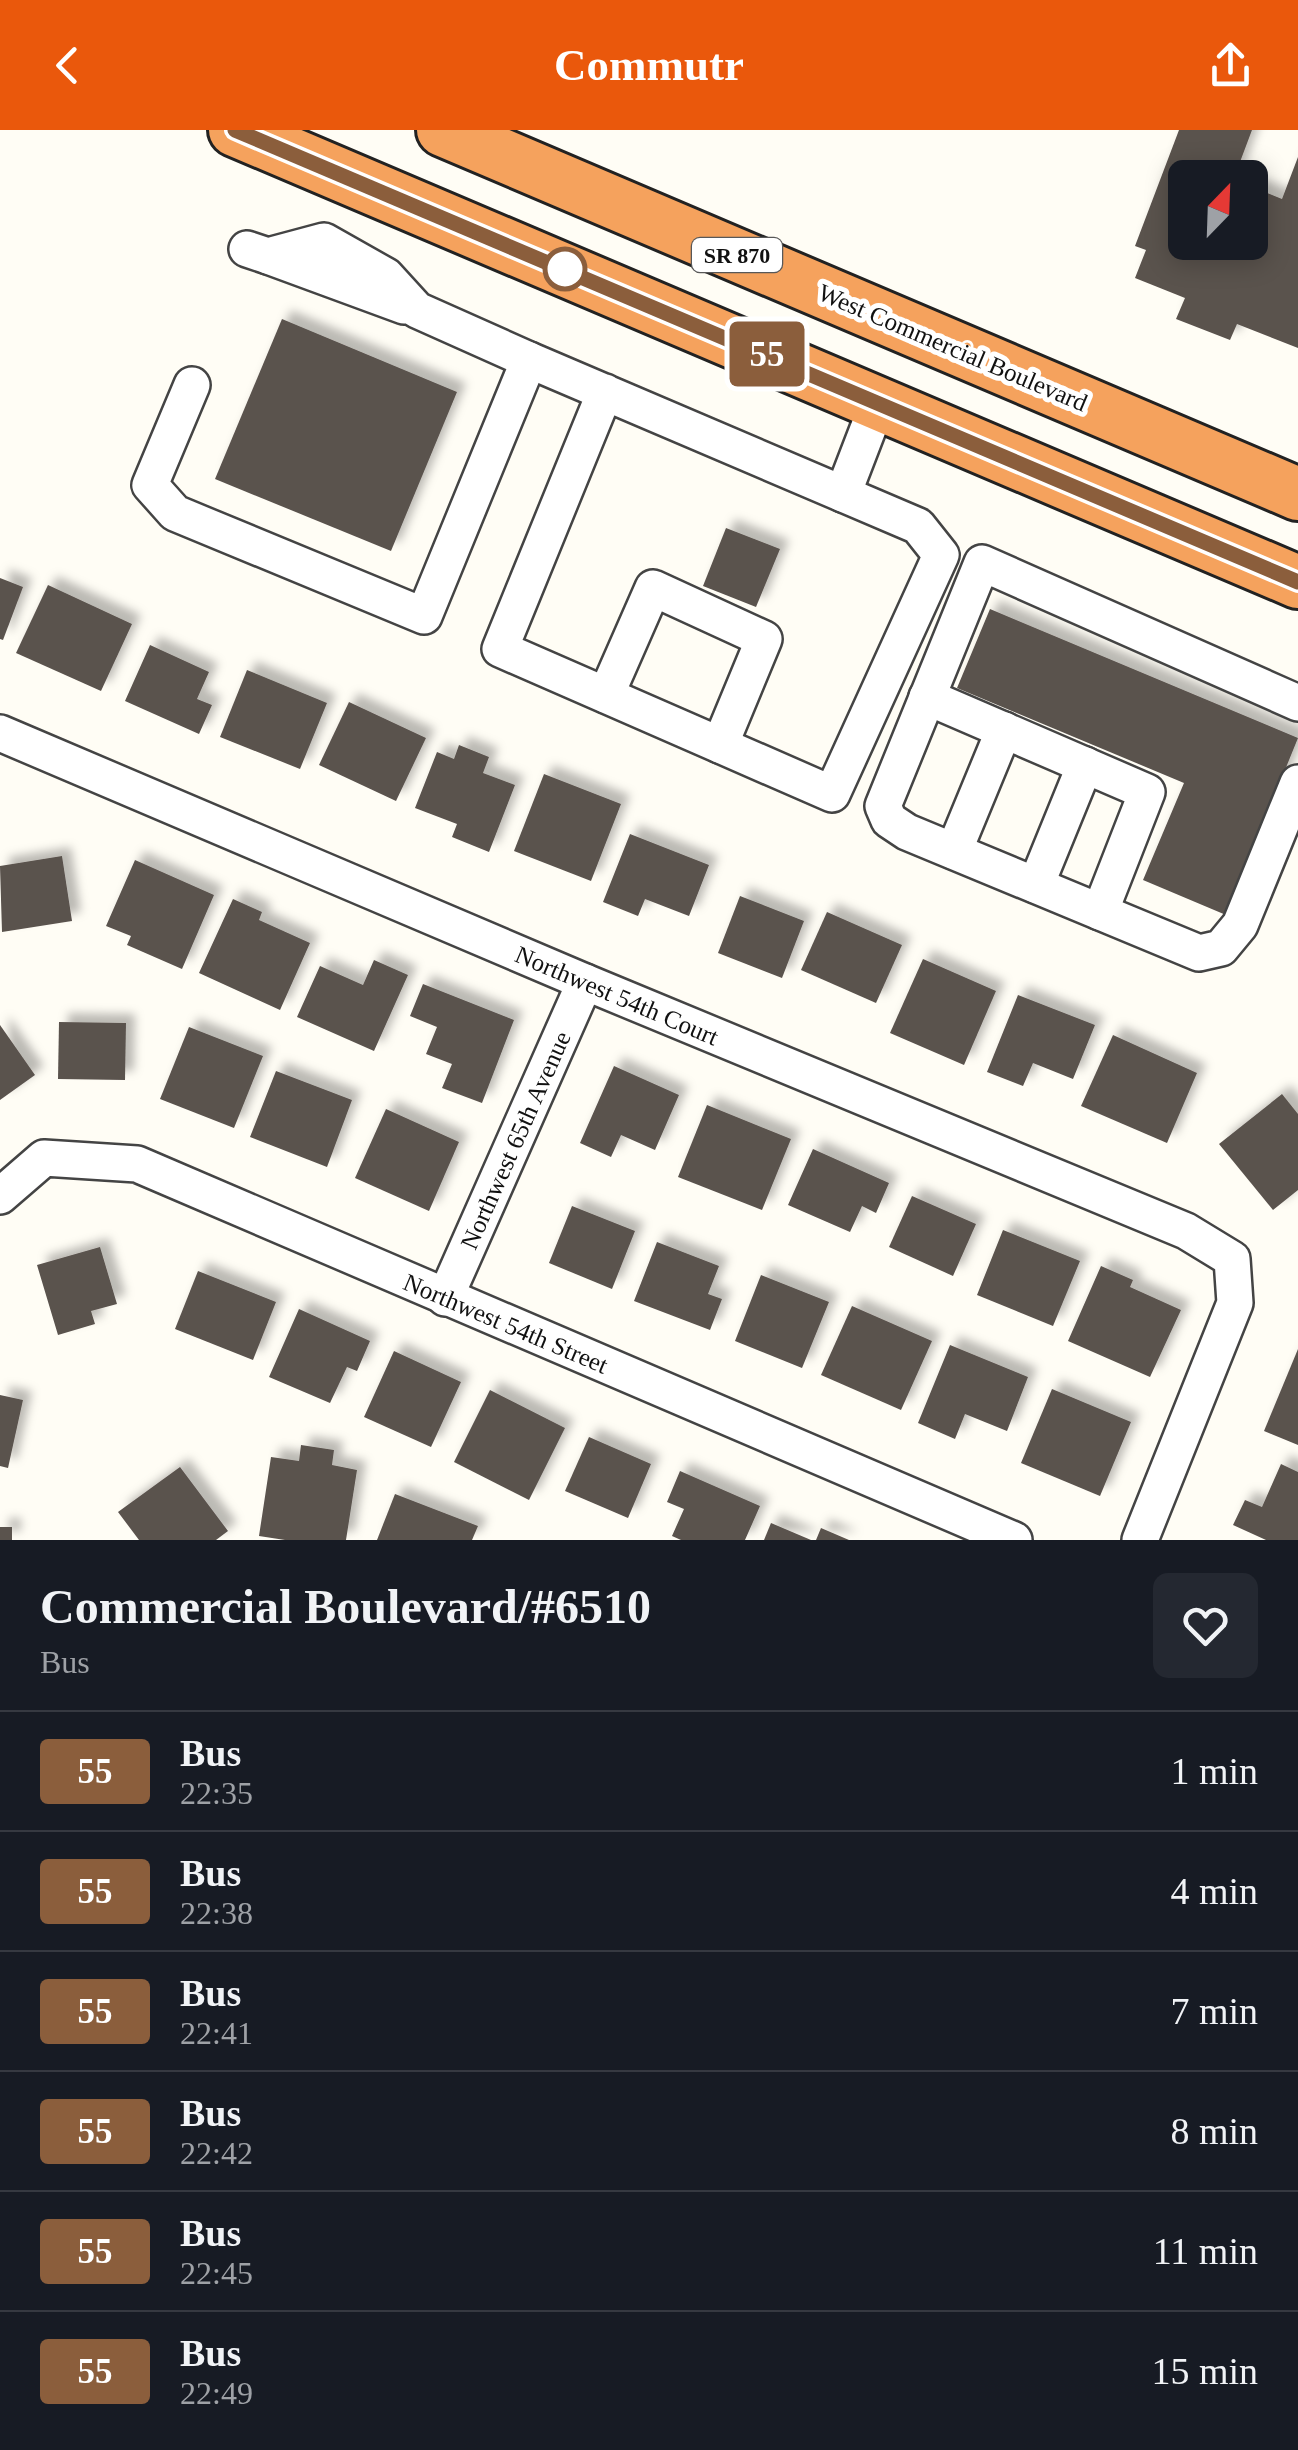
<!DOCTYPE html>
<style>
body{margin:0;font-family:Georgia,serif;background:#242831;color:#f1f3f6;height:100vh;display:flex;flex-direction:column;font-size:38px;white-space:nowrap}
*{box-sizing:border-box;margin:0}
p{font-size:32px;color:#9ea1a6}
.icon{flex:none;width:55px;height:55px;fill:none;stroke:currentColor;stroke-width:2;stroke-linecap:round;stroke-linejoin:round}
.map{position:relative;height:1410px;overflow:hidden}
.details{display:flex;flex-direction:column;background:#171b24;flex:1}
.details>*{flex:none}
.badge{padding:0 20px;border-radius:8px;font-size:35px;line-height:65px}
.needle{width:65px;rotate:23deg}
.tools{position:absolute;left:1168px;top:30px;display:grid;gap:20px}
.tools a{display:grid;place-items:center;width:100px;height:100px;border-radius:15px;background:#171b24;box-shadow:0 5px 25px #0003;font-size:50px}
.map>.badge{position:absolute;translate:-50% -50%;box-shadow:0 0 0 5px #fff}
.round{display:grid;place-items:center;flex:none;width:105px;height:105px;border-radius:15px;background:#242831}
.head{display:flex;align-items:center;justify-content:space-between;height:170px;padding:0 40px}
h1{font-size:48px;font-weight:600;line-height:75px}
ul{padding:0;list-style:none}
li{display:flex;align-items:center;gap:30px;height:120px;padding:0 40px;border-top:2px solid #363941}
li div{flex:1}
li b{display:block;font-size:38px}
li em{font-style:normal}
li .badge{min-width:110px;font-weight:700;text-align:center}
header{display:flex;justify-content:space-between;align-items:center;height:130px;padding:0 40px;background:#ea580c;color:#fff;font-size:45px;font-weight:600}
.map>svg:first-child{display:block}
</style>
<header><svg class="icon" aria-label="back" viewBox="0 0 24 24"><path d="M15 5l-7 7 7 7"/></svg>Commutr<svg class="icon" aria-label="share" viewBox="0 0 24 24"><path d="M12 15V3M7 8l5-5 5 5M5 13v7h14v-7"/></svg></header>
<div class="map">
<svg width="1298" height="1410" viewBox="0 0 1298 1410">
<defs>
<filter id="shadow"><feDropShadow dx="9" dy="-9" stdDeviation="5" flood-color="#0004"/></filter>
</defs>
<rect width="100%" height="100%" fill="#fffdf5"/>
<g fill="#5a524d" filter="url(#shadow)">
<path d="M 1179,0 L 1252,0 L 1234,48 L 1185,48 L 1185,112 L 1250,112 L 1250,56 L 1282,69 L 1298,27 L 1298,218 L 1237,194 L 1230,210 L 1176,189 L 1185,168 L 1135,148 L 1146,120 L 1135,116 Z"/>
<path d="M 282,189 L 457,262 L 391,421 L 215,349 Z"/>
<path d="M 726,398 L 780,419 L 756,477 L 703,456 Z"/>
<path d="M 0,448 L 23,457 L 3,510 L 0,509 Z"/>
<path d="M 48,455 L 132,494 L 101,561 L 16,523 Z"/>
<path d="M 990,479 L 1298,608 L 1226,785 L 1143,750 L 1184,653 L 957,558 Z"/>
<path d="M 150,515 L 209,542 L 197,569 L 212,575 L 199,604 L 125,571 Z"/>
<path d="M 247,540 L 327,573 L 300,639 L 220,607 Z"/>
<path d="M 349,572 L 426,608 L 396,671 L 319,635 Z"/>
<path d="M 459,615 L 489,627 L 483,643 L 515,655 L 489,722 L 452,707 L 457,694 L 415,678 L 437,622 L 454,629 Z"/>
<path d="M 544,644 L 621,674 L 591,751 L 514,721 Z"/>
<path d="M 630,704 L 709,735 L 689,786 L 645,769 L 638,786 L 603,772 Z"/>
<path d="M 62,726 L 72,791 L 2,802 L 0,736 Z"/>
<path d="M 135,730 L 214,765 L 182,839 L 127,815 L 131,806 L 106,796 Z"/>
<path d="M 740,766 L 804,791 L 782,848 L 718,823 Z"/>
<path d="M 233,769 L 262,782 L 259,790 L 310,813 L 280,880 L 199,843 Z"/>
<path d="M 827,782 L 902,815 L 876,873 L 801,840 Z"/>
<path d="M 923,829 L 996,861 L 964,935 L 890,903 Z"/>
<path d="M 374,830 L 408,845 L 374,921 L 297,887 L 320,836 L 363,855 Z"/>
<path d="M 423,854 L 514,890 L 482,973 L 442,958 L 452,934 L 426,924 L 437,897 L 410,886 Z"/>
<path d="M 1018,865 L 1095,895 L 1073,949 L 1033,933 L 1023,956 L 987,942 Z"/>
<path d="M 59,892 L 126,893 L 125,950 L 58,949 Z"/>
<path d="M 0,895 L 35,945 L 0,970 Z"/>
<path d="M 189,897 L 263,926 L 234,998 L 160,969 Z"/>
<path d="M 1113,905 L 1197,943 L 1167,1013 L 1081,976 Z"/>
<path d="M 614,936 L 679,965 L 655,1020 L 621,1005 L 611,1027 L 580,1013 Z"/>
<path d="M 276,941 L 352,970 L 327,1037 L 250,1007 Z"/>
<path d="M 1282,964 L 1298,984 L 1298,1060 L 1273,1080 L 1219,1014 Z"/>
<path d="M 707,975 L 791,1009 L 762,1080 L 678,1047 Z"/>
<path d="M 386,979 L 459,1012 L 429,1081 L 355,1048 Z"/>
<path d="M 813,1019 L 889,1053 L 876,1083 L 862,1076 L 850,1102 L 788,1075 Z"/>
<path d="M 912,1066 L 976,1094 L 953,1146 L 889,1117 Z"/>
<path d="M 572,1076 L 635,1101 L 612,1159 L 549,1133 Z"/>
<path d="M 1003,1100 L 1080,1131 L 1053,1196 L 977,1165 Z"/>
<path d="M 657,1112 L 719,1136 L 708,1164 L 722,1169 L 710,1200 L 634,1171 Z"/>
<path d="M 100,1117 L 117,1174 L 91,1181 L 95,1194 L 58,1205 L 37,1135 Z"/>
<path d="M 1101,1136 L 1133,1150 L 1130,1157 L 1181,1180 L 1150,1247 L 1068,1211 Z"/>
<path d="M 198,1141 L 276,1172 L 253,1230 L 175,1199 Z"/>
<path d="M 761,1145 L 829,1172 L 802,1238 L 735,1211 Z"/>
<path d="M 852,1176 L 932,1211 L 901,1280 L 821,1245 Z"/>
<path d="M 299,1179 L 370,1211 L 357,1241 L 347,1237 L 330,1273 L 269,1247 Z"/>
<path d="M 950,1215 L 1028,1247 L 1007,1301 L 965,1284 L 955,1309 L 918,1293 Z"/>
<path d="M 1298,1219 L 1298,1315 L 1264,1301 Z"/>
<path d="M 394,1221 L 461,1252 L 431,1317 L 364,1287 Z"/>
<path d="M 1052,1259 L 1131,1292 L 1100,1366 L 1021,1333 Z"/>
<path d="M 490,1260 L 565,1298 L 529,1370 L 454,1332 Z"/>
<path d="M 0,1265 L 23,1270 L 8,1338 L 0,1336 Z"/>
<path d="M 589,1307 L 651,1334 L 628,1388 L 565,1361 Z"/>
<path d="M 301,1315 L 334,1320 L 332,1335 L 357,1340 L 346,1410 L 285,1410 L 259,1406 L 271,1327 L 299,1331 Z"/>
<path d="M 1281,1334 L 1298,1342 L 1298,1410 L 1266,1410 L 1233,1395 L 1245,1370 L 1262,1377 Z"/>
<path d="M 180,1337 L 228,1401 L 216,1410 L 139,1410 L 118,1382 Z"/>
<path d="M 680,1341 L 760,1376 L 745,1410 L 681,1410 L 672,1406 L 684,1379 L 667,1372 Z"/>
<path d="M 395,1364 L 478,1396 L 472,1410 L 377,1410 Z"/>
<path d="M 771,1393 L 811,1410 L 764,1410 Z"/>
<rect x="0" y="1397" width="12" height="13"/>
<path d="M 821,1398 L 849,1410 L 816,1410 Z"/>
</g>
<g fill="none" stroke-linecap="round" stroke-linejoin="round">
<defs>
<g id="minor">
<path d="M 268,126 L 404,176"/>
<path d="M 529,230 L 918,396 L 941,425 L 832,664 L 500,519 L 605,262"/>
<path d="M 192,255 L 150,355 L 175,383 L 424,486 L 529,230 L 417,180 L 386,146 L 324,111 L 268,126 L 247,119"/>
<path d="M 843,364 L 878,273"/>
<path d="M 606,565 L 653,458 L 764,509 L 720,615"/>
<path d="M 927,567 L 1147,662 L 1100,782"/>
<path d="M 1298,573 L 982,433 L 883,676 L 889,690 L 907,702 L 1199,823 L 1221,818 L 1240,795 L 1298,653"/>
<path d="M 0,603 L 585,852 L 1186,1101 L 1232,1129 L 1235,1173 L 1140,1410"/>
<path d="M 954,721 L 1004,600"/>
<path d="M 1036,755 L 1085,635"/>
<path d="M 0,1066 L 44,1028 L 137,1034 L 1014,1410"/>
<path d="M 445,1168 L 585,852"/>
</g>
<g id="highway">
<path d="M 235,0 L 1298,452"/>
<path d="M 443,0 L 1298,364"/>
</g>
</defs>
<use href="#minor" stroke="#444" stroke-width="40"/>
<use href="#highway" stroke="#222" stroke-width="58"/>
<use href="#minor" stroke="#fff" stroke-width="35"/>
<use href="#highway" stroke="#f5a25d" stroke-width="52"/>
</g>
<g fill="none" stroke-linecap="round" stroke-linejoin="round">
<defs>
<path id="line" d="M 235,0 L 1298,452"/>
</defs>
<use href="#line" stroke="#fff" stroke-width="22"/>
<use href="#line" stroke="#8b5e3c" stroke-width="15"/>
</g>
<circle fill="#fff" stroke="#8b5e3c" stroke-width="5" cx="565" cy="139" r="20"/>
<g text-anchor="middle" stroke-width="10" stroke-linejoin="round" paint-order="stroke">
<rect fill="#fff" stroke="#585858" stroke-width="2.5" x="692" y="108" width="90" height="34" rx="8"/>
<g font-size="22" font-weight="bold" fill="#111">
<text x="737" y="133">SR 870</text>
</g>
<g font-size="25" fill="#111" stroke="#fff">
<text transform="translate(953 217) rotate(23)" y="9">West Commercial Boulevard</text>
<text transform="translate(617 865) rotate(23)" y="9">Northwest 54th Court</text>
<text transform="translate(515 1010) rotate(-66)" y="9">Northwest 65th Avenue</text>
<text transform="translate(506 1193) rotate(23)" y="9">Northwest 54th Street</text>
</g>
</g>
</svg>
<div class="tools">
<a><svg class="needle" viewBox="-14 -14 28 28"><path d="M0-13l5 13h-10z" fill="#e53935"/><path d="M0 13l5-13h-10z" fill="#9ea1a6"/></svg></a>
</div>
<b class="badge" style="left:767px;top:224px;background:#8b5e3c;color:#fff">55</b>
</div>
<section class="details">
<div class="head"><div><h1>Commercial Boulevard/#6510</h1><p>Bus</p></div><a class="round"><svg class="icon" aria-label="heart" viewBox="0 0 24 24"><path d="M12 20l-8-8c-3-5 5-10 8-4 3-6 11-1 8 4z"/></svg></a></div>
<ul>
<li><span class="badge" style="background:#8b5e3c;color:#fff">55</span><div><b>Bus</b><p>22:35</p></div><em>1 min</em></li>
<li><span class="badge" style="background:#8b5e3c;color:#fff">55</span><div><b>Bus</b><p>22:38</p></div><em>4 min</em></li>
<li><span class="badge" style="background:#8b5e3c;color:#fff">55</span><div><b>Bus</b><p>22:41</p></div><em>7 min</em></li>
<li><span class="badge" style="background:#8b5e3c;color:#fff">55</span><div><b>Bus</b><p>22:42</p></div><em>8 min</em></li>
<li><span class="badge" style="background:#8b5e3c;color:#fff">55</span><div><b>Bus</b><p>22:45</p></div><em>11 min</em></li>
<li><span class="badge" style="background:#8b5e3c;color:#fff">55</span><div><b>Bus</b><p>22:49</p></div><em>15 min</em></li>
</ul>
</section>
